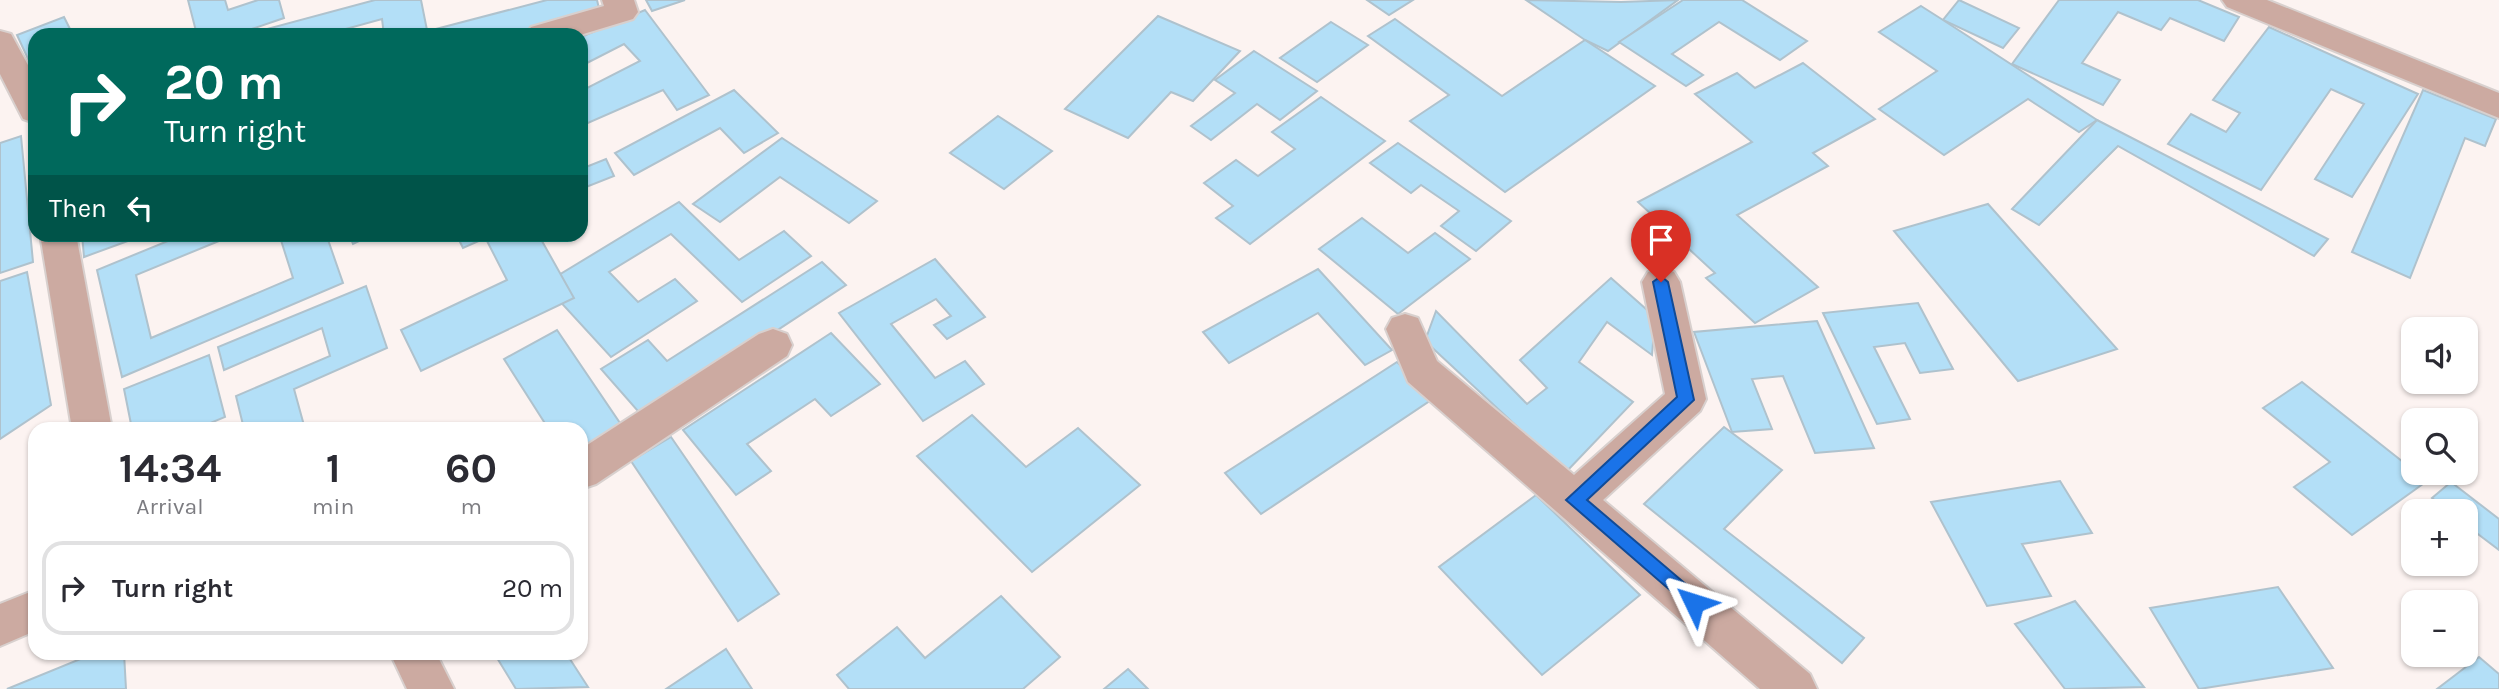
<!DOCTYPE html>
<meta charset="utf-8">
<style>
body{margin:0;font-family:Karla,sans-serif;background:#f2f2f3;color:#2b2b33;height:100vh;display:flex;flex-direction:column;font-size:26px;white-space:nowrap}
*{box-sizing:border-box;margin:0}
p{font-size:23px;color:#7c7c81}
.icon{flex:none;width:38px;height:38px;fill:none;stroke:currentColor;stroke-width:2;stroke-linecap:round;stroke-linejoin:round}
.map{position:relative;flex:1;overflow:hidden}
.sheet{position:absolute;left:28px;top:422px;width:560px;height:238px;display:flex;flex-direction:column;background:#fff;border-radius:21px;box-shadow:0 2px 5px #0004}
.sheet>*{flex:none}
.guide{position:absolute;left:28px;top:28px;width:560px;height:214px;border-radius:21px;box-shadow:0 2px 5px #0004;background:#00695c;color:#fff;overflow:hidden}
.buttons{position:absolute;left:2401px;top:317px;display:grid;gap:14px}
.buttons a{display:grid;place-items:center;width:77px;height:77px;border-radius:14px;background:#fff;box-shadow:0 2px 5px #0004;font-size:35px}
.pin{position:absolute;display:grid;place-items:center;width:60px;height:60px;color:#fff;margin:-72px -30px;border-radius:50% 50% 50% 0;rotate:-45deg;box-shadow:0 0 7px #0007}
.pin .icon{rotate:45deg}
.me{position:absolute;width:77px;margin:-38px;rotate:311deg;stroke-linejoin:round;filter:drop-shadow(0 0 5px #0008)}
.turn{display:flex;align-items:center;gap:24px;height:147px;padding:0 21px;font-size:32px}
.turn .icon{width:91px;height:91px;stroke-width:2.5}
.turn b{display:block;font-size:49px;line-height:60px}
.then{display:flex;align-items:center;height:66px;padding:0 21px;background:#0003;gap:14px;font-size:26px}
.eta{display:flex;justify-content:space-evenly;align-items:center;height:119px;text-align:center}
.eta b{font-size:42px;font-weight:700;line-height:49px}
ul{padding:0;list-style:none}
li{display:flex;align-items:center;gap:21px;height:94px;margin:0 14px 10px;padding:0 7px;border:4px solid #e1e1e2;border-radius:21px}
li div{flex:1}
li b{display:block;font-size:26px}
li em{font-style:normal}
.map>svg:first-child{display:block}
</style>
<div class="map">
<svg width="2499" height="689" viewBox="0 0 2499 689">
<rect width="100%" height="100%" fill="#fcf3f1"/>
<g fill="#b3dff7" stroke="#afc2cd" stroke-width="2">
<polygon points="188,0 225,0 228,10 258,0 279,0 284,18 234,35 197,35"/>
<polygon points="375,0 421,0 428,35 384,35 382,19 324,35 245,35"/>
<polygon points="547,0 597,0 600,13 507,35 428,35 428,31"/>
<polygon points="646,0 685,0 652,11"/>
<polygon points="1367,0 1413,0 1389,15"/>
<polygon points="1526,0 1621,2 1678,0 1608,51 1585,40"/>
<polygon points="1683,0 1742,0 1807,41 1780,60 1719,22 1672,54 1703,75 1686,86 1619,42"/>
<polygon points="1959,0 2019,28 2003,48 1943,20"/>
<polygon points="2059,0 2198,0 2239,17 2224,41 2170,18 2161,30 2118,12 2082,63 2120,80 2103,105 2012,64"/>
<polygon points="1921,6 1943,20 2097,120 2079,132 2028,99 1944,155 1879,109 1937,71 1879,32"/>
<polygon points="645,10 709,95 677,110 663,90 581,126 581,91 640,61 624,44 581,66 581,37"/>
<polygon points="1158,16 1240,51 1193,101 1171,92 1128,138 1065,109"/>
<polygon points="64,17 73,35 35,35 35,74 17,35"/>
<polygon points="1395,19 1502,96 1585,40 1655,86 1505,192 1410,121 1449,95 1368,36"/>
<polygon points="1331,22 1368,45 1317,82 1280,58"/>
<polygon points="2269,27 2418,94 2352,197 2315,179 2364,104 2331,89 2261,190 2168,144 2191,114 2226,132 2240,113 2213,100"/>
<polygon points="1254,51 1317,91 1280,120 1257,104 1211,140 1191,126 1235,93 1215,80"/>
<polygon points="1803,63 1875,119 1813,153 1828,166 1737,215 1818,287 1755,323 1706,278 1715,273 1638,202 1752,142 1695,94 1737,73 1755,88"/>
<polygon points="734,90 778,133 744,153 720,128 634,175 615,153"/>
<polygon points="2423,90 2496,119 2485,146 2465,138 2410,278 2352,252"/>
<polygon points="1321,97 1385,141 1250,244 1216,218 1233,206 1204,183 1236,160 1258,176 1295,149 1272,132"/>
<polygon points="998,116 1052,151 1004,189 950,153"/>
<polygon points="2097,120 2328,239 2314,256 2118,146 2039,225 2012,209"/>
<polygon points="21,136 33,262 0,273 0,143"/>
<polygon points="782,138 877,201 849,223 780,177 720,222 693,204"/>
<polygon points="1398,143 1511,221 1476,251 1441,226 1459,211 1421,185 1411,193 1370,163"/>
<polygon points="606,159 614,176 581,189 581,169"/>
<polygon points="679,202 739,260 784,231 811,256 742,302 671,234 609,272 638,302 675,279 697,301 611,357 544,284"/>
<polygon points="1988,204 2117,349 2018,381 1894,231"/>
<polygon points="1362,218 1408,253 1435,233 1470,259 1398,314 1319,249"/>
<polygon points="82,234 147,234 84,257"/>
<polygon points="185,234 236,234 136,275 151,338 293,278 279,234 326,234 343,283 122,377 97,270"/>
<polygon points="349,234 374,234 353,244"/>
<polygon points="456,234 489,234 490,236 463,248"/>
<polygon points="502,234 538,234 574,298 421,371 401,330 507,280 487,241"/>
<polygon points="935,259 985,317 947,339 934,325 951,316 936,299 891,324 935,378 965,361 984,384 923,421 839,313"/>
<polygon points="822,262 846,285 644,418 601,369 648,340 667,361"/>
<polygon points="1318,269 1392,350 1365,365 1318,313 1229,363 1203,332"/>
<polygon points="27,272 51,405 0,439 0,281"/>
<polygon points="1611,278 1655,317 1652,355 1607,322 1579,362 1633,402 1566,472 1425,341 1436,311 1527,404 1547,388 1520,360"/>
<polygon points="366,286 387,348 294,389 305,429 244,429 236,396 330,356 322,328 224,370 218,347"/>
<polygon points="1918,303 1953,369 1920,373 1905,343 1874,347 1910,419 1877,424 1823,313"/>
<polygon points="1817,321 1874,448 1815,453 1783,376 1752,379 1772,429 1732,432 1694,332"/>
<polygon points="557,330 624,429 581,454 581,429 540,429 546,425 504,359"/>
<polygon points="831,333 880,384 831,416 815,399 747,444 771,471 736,495 683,430"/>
<polygon points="209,355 225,417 196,429 132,429 124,389"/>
<polygon points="1397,362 1434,398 1261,514 1225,473"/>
<polygon points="2302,382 2427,481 2352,535 2294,487 2330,462 2263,408"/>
<polygon points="972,415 1026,467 1078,428 1140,485 1032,572 917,456"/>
<polygon points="1724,427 1782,470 1724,529 1864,638 1842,663 1644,504"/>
<polygon points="671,437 779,594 738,621 631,461"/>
<polygon points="2060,481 2092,533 2022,544 2051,596 1987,606 1931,502"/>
<polygon points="2451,482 2499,519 2499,550 2466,525 2466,511 2448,511 2432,498"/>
<polygon points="1536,495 1640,595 1542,675 1439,567"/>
<polygon points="2278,587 2333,668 2199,689 2150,608"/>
<polygon points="1001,596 1060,657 1023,689 849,689 837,675 897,627 925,658"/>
<polygon points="2075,601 2144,687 2065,689 2015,624"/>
<polygon points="726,649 752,689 666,689"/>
<polygon points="95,653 124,653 126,689 7,689"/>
<polygon points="494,653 566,653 588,687 516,689"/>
<polygon points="2479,657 2499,674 2499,689 2437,689"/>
<polygon points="1128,669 1148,689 1104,689"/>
</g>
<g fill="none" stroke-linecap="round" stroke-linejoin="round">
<g stroke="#d8d0ce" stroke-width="4">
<g id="minor">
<polygon points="602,0 634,0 638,12 633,19 580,35 526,35 531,27 604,6"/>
<polygon points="2222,0 2267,0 2499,93 2499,118 2227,7"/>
<polygon points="0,31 11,34 35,78 35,123 23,119 0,74"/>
<polygon points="40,234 76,234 112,429 72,429"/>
<polygon points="1661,267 1674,272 1680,282 1706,399 1700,411 1603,500 1810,674 1817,689 1760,689 1408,382 1386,329 1392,318 1405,314 1418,318 1437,361 1574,475 1665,394 1642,282 1648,272"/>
<polygon points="773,329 787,334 792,345 787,356 596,484 581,489 581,449 759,334"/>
<polygon points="35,590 35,631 0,646 0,604"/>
<polygon points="390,653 436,653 454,689 407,689"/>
</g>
</g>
<use href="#minor" fill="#ccaaa1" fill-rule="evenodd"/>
</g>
<polygon fill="#1a73e8" stroke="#114b97" stroke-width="2" points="1661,276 1668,282 1694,400 1587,500 1701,597 1703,603 1701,609 1694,611 1566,500 1677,397 1653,282"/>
</svg>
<div class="buttons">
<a><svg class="icon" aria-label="sound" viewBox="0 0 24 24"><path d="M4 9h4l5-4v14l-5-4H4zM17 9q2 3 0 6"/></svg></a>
<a><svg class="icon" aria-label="search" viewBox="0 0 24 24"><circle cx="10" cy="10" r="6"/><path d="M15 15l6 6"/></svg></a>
<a>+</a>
<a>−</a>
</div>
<div class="pin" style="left:1661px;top:282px;background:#d93025"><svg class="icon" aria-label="arrive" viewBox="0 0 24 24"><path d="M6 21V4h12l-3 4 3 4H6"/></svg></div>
<svg class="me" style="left:1694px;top:603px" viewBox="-20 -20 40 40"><path d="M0-17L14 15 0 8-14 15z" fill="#1a73e8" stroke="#fff" stroke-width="4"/></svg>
<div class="guide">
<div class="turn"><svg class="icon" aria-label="right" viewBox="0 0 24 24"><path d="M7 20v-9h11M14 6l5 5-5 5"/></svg><div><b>20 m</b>Turn right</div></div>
<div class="then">Then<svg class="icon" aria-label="left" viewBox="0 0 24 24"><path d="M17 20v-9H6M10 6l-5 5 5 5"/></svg></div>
</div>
<section class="sheet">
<div class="eta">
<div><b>14:34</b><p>Arrival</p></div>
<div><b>1</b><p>min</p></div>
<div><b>60</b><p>m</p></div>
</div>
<ul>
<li><svg class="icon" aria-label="right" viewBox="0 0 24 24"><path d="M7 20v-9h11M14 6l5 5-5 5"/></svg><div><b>Turn right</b></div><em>20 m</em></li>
</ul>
</section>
</div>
